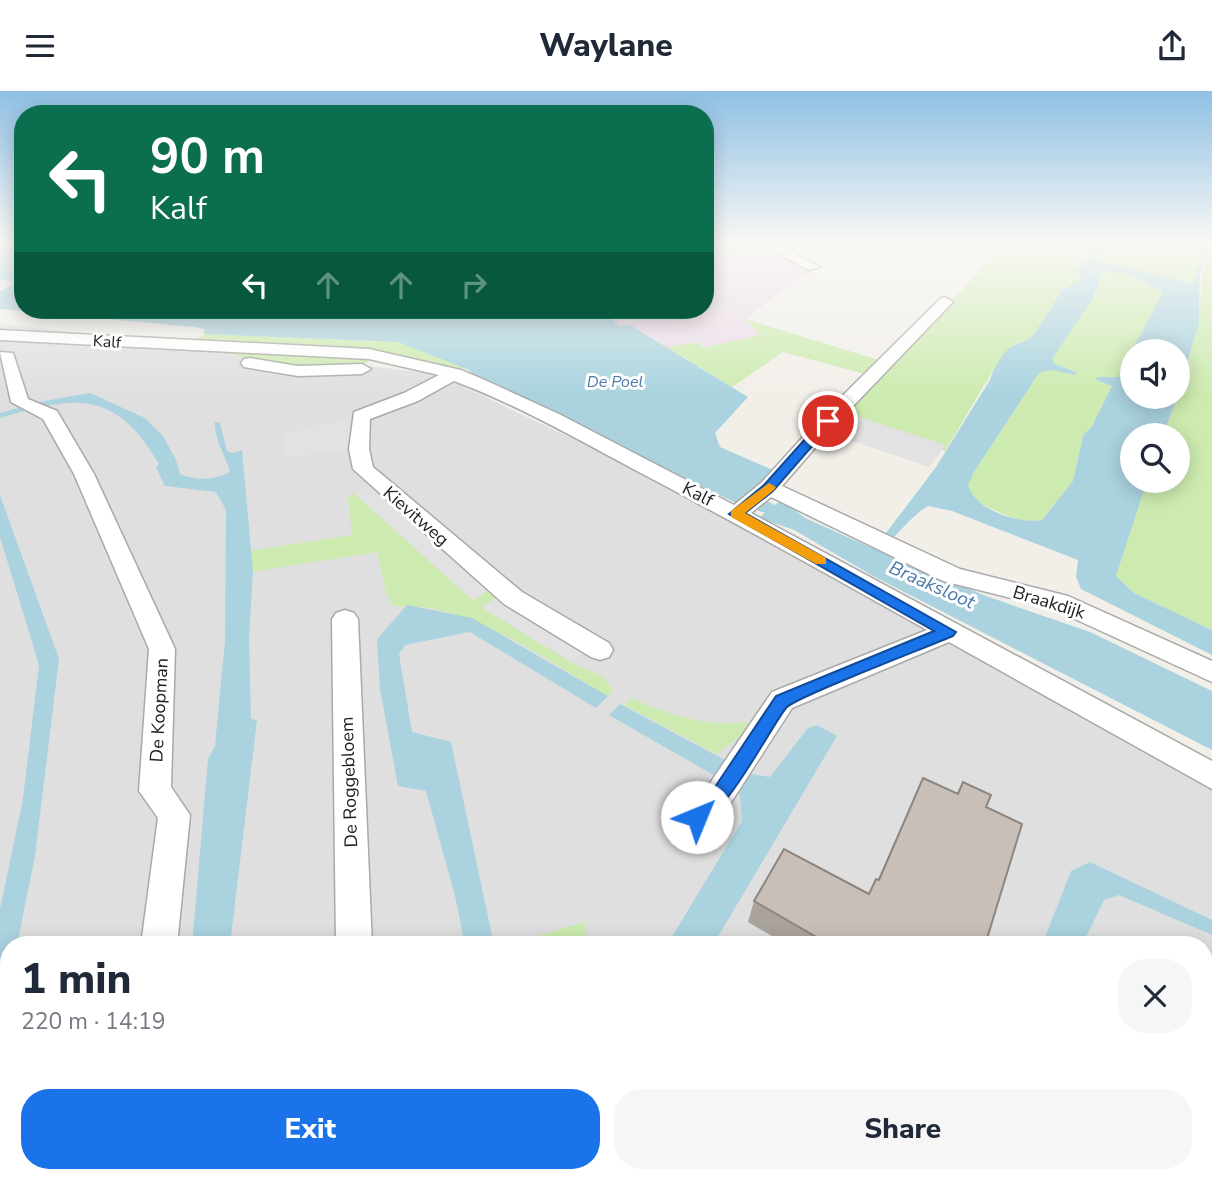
<!DOCTYPE html>
<meta charset="utf-8">
<style>
body{margin:0;font-family:"Nunito Sans",sans-serif;background:#f6f6f7;color:#1f2937;height:100vh;display:flex;flex-direction:column;font-size:26px;white-space:nowrap}
*{box-sizing:border-box;margin:0}
p{font-size:23px;color:#747a83}
.icon{flex:none;width:38px;height:38px;fill:none;stroke:currentColor;stroke-width:2;stroke-linecap:round;stroke-linejoin:round}
.map{position:relative;flex:1;overflow:hidden}
.sheet{position:absolute;left:0px;top:845px;width:1213px;height:247px;display:flex;flex-direction:column;background:#fff;border-radius:28px 28px 0 0;box-shadow:0 4px 18px #0003}
.sheet>*{flex:none}
.guide{position:absolute;left:14px;top:14px;width:700px;height:214px;border-radius:28px;box-shadow:0 4px 18px #0003;background:#0b6e4f;color:#fff;overflow:hidden}
.controls{position:absolute;left:1120px;top:248px;display:grid;gap:14px}
.controls a{display:grid;place-items:center;width:70px;height:70px;border-radius:50%;background:#fff;box-shadow:0 4px 18px #0003;font-size:35px}
.pin{position:absolute;display:grid;place-items:center;width:60px;height:60px;color:#fff;margin:-30px;border:4px solid #fff;border-radius:50%;box-shadow:0 2px 7px #0007}
.me{position:absolute;width:77px;margin:-38px;rotate:45deg;stroke-linejoin:round;filter:drop-shadow(0 0 5px #0008)}
.turn{display:flex;align-items:center;gap:24px;height:147px;padding:0 21px;font-size:32px}
.turn .icon{width:91px;height:91px;stroke-width:2.5}
.turn b{display:block;font-size:49px;line-height:60px}
.lanes{display:flex;align-items:center;height:66px;padding:0 21px;background:#0003;justify-content:center;gap:35px;direction:ltr}
.lanes .off{opacity:.35}
.round{display:grid;place-items:center;flex:none;width:74px;height:74px;border-radius:28px;background:#f6f6f7}
.head{display:flex;align-items:center;justify-content:space-between;height:119px;padding:0 21px}
h1{font-size:42px;font-weight:800;line-height:52px}
.primary-button{display:flex;gap:14px;margin-top:auto;padding:14px 21px}
.primary-button a{flex:1;height:80px;border-radius:28px;background:#1a73e8;color:#fff;font-size:28px;font-weight:800;line-height:80px;text-align:center}
.primary-button a+a{background:#f6f6f7;color:#1f2937}
header{display:flex;justify-content:space-between;align-items:center;height:91px;padding:0 21px;background:#fff;font-size:32px;font-weight:800}
.map>svg:first-child{display:block}
</style>
<header><svg class="icon" aria-label="menu" viewBox="0 0 24 24"><path d="M4 6h16M4 12h16M4 18h16"/></svg>Waylane<svg class="icon" aria-label="share" viewBox="0 0 24 24"><path d="M12 15V3M7 8l5-5 5 5M5 13v7h14v-7"/></svg></header>
<div class="map">
<svg width="1212" height="1091" viewBox="0 0 1212 1091">
<rect width="100%" height="100%" fill="#f2efe9"/>
<path fill="#e0dfdf" fill-rule="evenodd" d="M0,233L437,283L921,514L1212,681V1091H0ZM9,854H1204V1083H9Z"/>
<polygon fill="#ebdbe8" points="705,152 789,152 777,160 815,179 784,197 747,227 764,245 634,269 584,219 705,219 708,163"/>
<g fill="#cdebb0">
<path d="M1006,152H1099L1078,179L1082,188L1063,198L1034,243C1027,252 1014,251 1007,260C984,290 966,327 945,360L844,326Z"/>
<polygon points="1106,152 1172,152 1204,157 1194,193 1094,169"/>
<path d="M1208,158L1212,159V539L1134,502L1116,485L1147,390H1178V345H1163C1178,304 1194,264 1199,220C1202,199 1201,180 1208,158Z"/>
<path d="M1110,181L1127,183L1164,201L1118,286L1096,289L1112,295L1092,335L1083,345L1073,390L1042,429C1017,433 992,419 971,406L967,394L974,381L1039,282L1050,279L1076,284V281L1055,273L1051,268L1093,207L1102,182Z"/>
<polygon points="745,228 879,269 865,283 783,261 732,296 667,256 697,251 703,257 760,244"/>
<polygon points="205,243 398,251 470,279 379,262 187,253"/>
<path d="M227,260L366,268L368,270L361,276C314,275 271,273 226,262Z"/>
<path d="M355,403L472,509L487,500L497,506L482,516L485,519L571,571L604,586L613,599L608,605C551,572 460,506 393,516L386,501L377,461L253,481L249,460L352,444L348,406Z"/>
<path d="M632,607C674,627 714,638 761,629L717,663L624,614Z"/>
<polygon points="585,831 586,854 506,854"/>
<polygon points="334,1083 347,1083 354,1091 360,1083 421,1083 416,1091 311,1091"/>
<polygon points="1054,1083 1133,1083 1132,1091 1052,1091"/>
</g>
<g fill="#add19e">
<polygon points="585,1083 759,1083 755,1091 581,1091"/>
<polygon points="792,1083 958,1083 955,1091 788,1091"/>
</g>
<g fill="#e2e2e2">
<polygon points="850,323 946,354 929,376 829,342"/>
<polygon points="349,330 351,358 284,367 285,342 301,340 301,336"/>
<polygon points="369,396 487,500 473,509 355,403"/>
<polygon points="497,506 583,559 571,571 482,516"/>
</g>
<g fill="#aad3df" fill-rule="evenodd">
<path d="M0,152H23V219H603L619,235L630,234L748,306L715,342L720,356L775,380L755,400L770,407L767,410L775,414L781,409L805,427L872,457L877,454L936,376L990,289C994,277 1003,259 1015,254C1023,250 1028,250 1034,243L1063,198L1082,188L1078,179L1099,152H1106L1095,169L1193,193L1204,158L1172,152L1212,156L1208,159L1200,182L1199,232L1178,305V261H1132V306H1177L1163,345H1132V390H1147L1116,485L1134,502L1212,539V564L1081,498L1076,486L1078,469L952,420L928,415C915,422 892,448 881,461L986,505L1090,541L1212,600V659L873,485L794,439L759,427L765,422L736,412L474,285L469,279L398,251L204,243L205,238L194,236L0,218V200L16,191L0,188ZM1110,181L1127,183L1163,201L1118,286H1097L1096,289L1112,295L1092,335L1083,345L1073,390L1042,429C1018,433 975,419 968,394L974,381L1039,282L1050,279L1076,284V281L1055,273L1052,268L1093,207L1102,182Z"/>
<path d="M90,302L145,327L163,345L176,369L180,383C195,390 215,389 230,381C225,362 215,352 215,331L220,332L227,360L232,362L242,359L253,481L249,545L251,628L257,629L230,854H192L208,668L215,655L225,549L226,419L216,401L165,395L156,377L159,373C115,298 76,304 0,327V322L39,311Z"/>
<polygon points="0,404 59,568 35,765 17,854 9,854 9,891 0,933 0,818 23,708 39,574 0,446"/>
<polygon points="407,514 472,527 608,605 596,617 470,541 405,554 399,563 412,641 451,651 494,854 465,854 455,805 426,700 398,695 380,598 377,548"/>
<polygon points="620,613 751,683 770,686 808,637 817,634 837,645 713,854 667,854 742,730 740,704 717,686 609,624"/>
<polygon points="1090,771 1212,829 1212,844 1119,804 1104,809 1082,854 1042,854 1071,780"/>
<polygon points="958,1083 1054,1083 1052,1091 955,1091"/>
</g>
<g fill="none" stroke-linecap="round" stroke-linejoin="round">
<g stroke="#a9a9a9" stroke-width="3">
<g id="minor">
<polygon points="759,152 776,152 820,176 808,179"/>
<path d="M945,206L953,211L950,214L835,334L782,395L960,478L1068,505L1212,570V591L1051,517L943,490L771,406L751,422L1212,670V698L949,551L792,617L732,710L708,736L697,740L686,736L681,726L686,716L710,692L772,601L927,539C831,485 734,431 637,380C577,348 518,314 454,290L418,310L370,328L369,358L373,376L522,501L609,552L613,559L609,566L600,569L591,566L504,513L353,378L349,358L354,321L404,302L439,284L369,268L0,249V239L369,258L461,279L487,290L559,323L734,414L761,392L821,326L940,208Z"/>
<polygon points="0,261 13,262 28,308 57,320 94,383 175,558 171,696 190,724 177,854 141,854 158,727 139,700 149,558 74,383 43,328 11,311"/>
<polygon points="250,267 298,275 362,273 371,278 362,283 298,285 244,276 241,272 244,268"/>
<polygon points="345,519 354,522 358,528 372,854 336,854 332,528 336,522"/>
<polygon points="1204,954 1212,957 1212,1002 1204,999"/>
<polygon points="97,1083 141,1083 139,1091 95,1091"/>
</g>
</g>
<use href="#minor" fill="#fff" fill-rule="evenodd"/>
</g>
<polygon fill="#aba49e" points="923,687 957,702 963,691 986,716 985,854 787,854 748,831 754,810 869,803 878,788"/>
<polygon fill="#c7bfb8" stroke="#8b8681" stroke-width="2" points="923,687 958,703 963,691 991,704 986,716 1022,733 985,854 812,854 816,846 754,810 784,758 869,803 876,788 879,789"/>
<linearGradient id="sky" x2="0" y2="1"><stop stop-color="#8fc0e4"/><stop offset="0.5" stop-color="#f9f8f5"/><stop offset="1" stop-color="#f9f8f5" stop-opacity="0"/></linearGradient>
<rect width="1212" height="304" fill="url(#sky)"/>
<path fill="#1a73e8" stroke="#114b97" stroke-width="2" d="M824,327L834,330L773,400L745,422L956,541L953,545C930,555 795,606 786,617C769,638 718,742 690,732L687,726L715,696L776,605L934,540L729,423L764,394Z"/>
<polygon fill="#f59e0b" points="769,392 776,396 774,399 745,422 826,467 826,473 816,473 731,426 731,420"/>
<g text-anchor="middle" dominant-baseline="central" stroke-width="6" stroke-linejoin="round" paint-order="stroke">
<g font-size="16" fill="#222" stroke="#fff">
<text transform="translate(107 251) rotate(4)">Kalf</text>
</g>
<g font-size="16" font-style="italic" fill="#4a7aab" stroke="#fff">
<text x="615" y="291">De Poel</text>
</g>
<g font-size="18" fill="#222" stroke="#fff">
<text transform="translate(698 403) rotate(27)">Kalf</text>
<text transform="translate(416 425) rotate(41)">Kievitweg</text>
<text transform="translate(1049 511) rotate(17)">Braakdijk</text>
<text transform="translate(159 619) rotate(-87)">De Koopman</text>
<text transform="translate(349 691) rotate(-92)">De Roggebloem</text>
</g>
<g font-size="19" font-style="italic" fill="#4a7aab" stroke="#fff">
<text transform="translate(932 494) rotate(24)">Braaksloot</text>
</g>
</g>
</svg>
<div class="controls">
<a><svg class="icon" aria-label="sound" viewBox="0 0 24 24"><path d="M4 9h4l5-4v14l-5-4H4zM17 9q2 3 0 6"/></svg></a>
<a><svg class="icon" aria-label="search" viewBox="0 0 24 24"><circle cx="10" cy="10" r="6"/><path d="M15 15l6 6"/></svg></a>
</div>
<div class="pin" style="left:828px;top:330px;background:#d93025"><svg class="icon" aria-label="arrive" viewBox="0 0 24 24"><path d="M6 21V4h12l-3 4 3 4H6"/></svg></div>
<svg class="me" style="left:697px;top:726px" viewBox="-20 -20 40 40"><circle r="19" fill="#fff"/><path d="M0-13L10 11 0 6-10 11z" fill="#1a73e8"/></svg>
<div class="guide">
<div class="turn"><svg class="icon" aria-label="left" viewBox="0 0 24 24"><path d="M17 20v-9H6M10 6l-5 5 5 5"/></svg><div><b>90 m</b>Kalf</div></div>
<div class="lanes"><svg class="icon" aria-label="left" viewBox="0 0 24 24"><path d="M17 20v-9H6M10 6l-5 5 5 5"/></svg><svg class="icon off" aria-label="ahead" viewBox="0 0 24 24"><path d="M12 20V5M6 11l6-6 6 6"/></svg><svg class="icon off" aria-label="ahead" viewBox="0 0 24 24"><path d="M12 20V5M6 11l6-6 6 6"/></svg><svg class="icon off" aria-label="right" viewBox="0 0 24 24"><path d="M7 20v-9h11M14 6l5 5-5 5"/></svg></div>
</div>
<section class="sheet">
<div class="head"><div><h1>1 min</h1><p>220 m · 14:19</p></div><a class="round"><svg class="icon" aria-label="close" viewBox="0 0 24 24"><path d="M6 6l12 12M18 6L6 18"/></svg></a></div>
<div class="primary-button"><a>Exit</a><a>Share</a></div>
</section>
</div>
